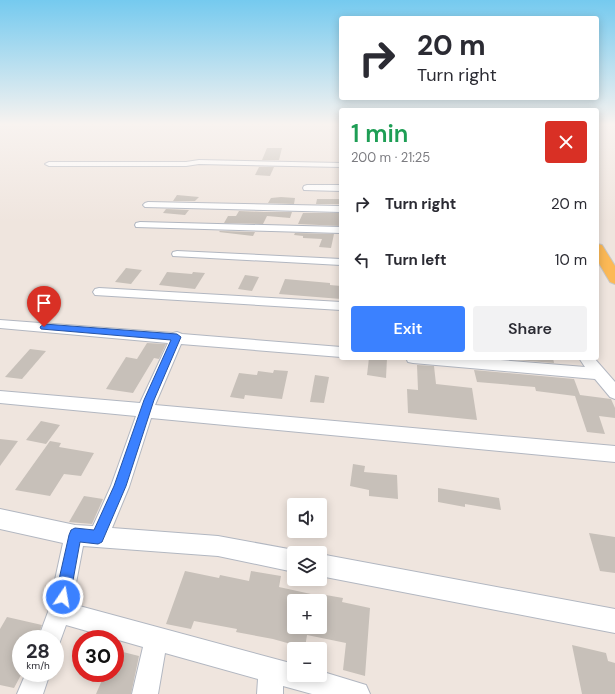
<!DOCTYPE html>
<meta charset="utf-8">
<style>
body{margin:0;font-family:"DM Sans",sans-serif;background:#f2f2f3;color:#2b2b33;height:100vh;display:flex;flex-direction:column;font-size:15px;white-space:nowrap}
*{box-sizing:border-box;margin:0}
p{font-size:13px;color:#7c7c81}
.icon{flex:none;width:22px;height:22px;fill:none;stroke:currentColor;stroke-width:2;stroke-linecap:round;stroke-linejoin:round}
.map{position:relative;flex:1;overflow:hidden}
.side{position:absolute;left:339px;top:108px;width:260px;height:252px;display:flex;flex-direction:column;background:#fff;border-radius:4px;box-shadow:0 2px 10px #0003}
.side>*{flex:none}
.hud{position:absolute;left:339px;top:16px;width:260px;height:84px;border-radius:4px;box-shadow:0 2px 10px #0003;background:#fff;color:#2b2b33;overflow:hidden}
.fabs{position:absolute;left:287px;top:498px;display:grid;gap:8px}
.fabs a{display:grid;place-items:center;width:40px;height:40px;border-radius:4px;background:#fff;box-shadow:0 2px 10px #0003;font-size:20px}
.speed{position:absolute;left:12px;top:630px;display:flex;gap:8px;font-size:20px;font-weight:700;text-align:center}
.speed>*{display:grid;place-content:center;width:52px;height:52px;border-radius:50%;background:#fff;box-shadow:0 2px 10px #0003;line-height:1}
.speed small{font-size:10px;font-weight:400}
.speed .limit{border:6px solid #d22;background:#fff;color:#111}
.pin{position:absolute;display:grid;place-items:center;width:34px;height:34px;color:#fff;margin:-41px -17px;border-radius:50% 50% 50% 0;rotate:-45deg;box-shadow:0 0 4px #0007}
.pin .icon{rotate:45deg}
.me{position:absolute;width:44px;margin:-22px;rotate:12deg;stroke-linejoin:round;filter:drop-shadow(0 0 3px #0008)}
.turn{display:flex;align-items:center;gap:14px;height:84px;padding:0 12px;font-size:18px}
.turn .icon{width:52px;height:52px;stroke-width:2.5}
.turn b{display:block;font-size:28px;line-height:34px}
.round{display:grid;place-items:center;flex:none;width:42px;height:42px;border-radius:4px;background:#f2f2f3}
.headline{display:flex;align-items:center;justify-content:space-between;height:68px;padding:0 12px}
h1{font-size:24px;font-weight:600;line-height:30px;color:#1e9e55}
.primary-button{display:flex;gap:8px;margin-top:auto;padding:8px 12px}
.primary-button a{flex:1;height:46px;border-radius:4px;background:#3b81ff;color:#fff;font-size:16px;font-weight:600;line-height:46px;text-align:center}
.primary-button a+a{background:#f2f2f3;color:#2b2b33}
ul{padding:0;list-style:none}
li{display:flex;align-items:center;gap:12px;height:56px;padding:0 12px}
li div{flex:1}
li b{display:block;font-size:15px}
li em{font-style:normal}
.map>svg:first-child{display:block}
</style>
<div class="map">
<svg width="615" height="694" viewBox="0 0 615 694">
<rect width="100%" height="100%" fill="#efe5de"/>
<g fill="#c7c0b9" fill-rule="evenodd">
<polygon points="267,148 282,148 279,160 262,160"/>
<polygon points="259,167 274,167 270,176 255,175"/>
<polygon points="177,195 199,197 195,201 173,201"/>
<polygon points="281,197 295,198 294,204 268,203 271,198"/>
<polygon points="317,199 341,199 341,204 316,204"/>
<polygon points="166,209 189,210 185,215 163,213"/>
<polygon points="239,211 264,212 292,212 290,218 267,216 263,224 224,223 228,216 236,216"/>
<polygon points="303,213 341,213 341,226 298,224"/>
<polygon points="220,231 255,232 253,236 219,232"/>
<polygon points="295,233 334,234 331,248 319,247 322,239 303,238 303,236 294,235"/>
<polygon points="126,268 142,270 131,284 115,282"/>
<polygon points="167,272 192,274 193,272 205,273 195,289 159,285"/>
<polygon points="245,275 259,277 252,291 238,289"/>
<polygon points="285,279 330,283 330,285 341,286 341,299 279,294"/>
<polygon points="147,343 166,344 159,359 154,358 133,393 106,389 126,357 137,359"/>
<polygon points="30,349 46,351 22,379 5,377"/>
<polygon points="369,358 387,358 386,378 367,375"/>
<polygon points="493,358 553,358 554,363"/>
<polygon points="417,365 434,366 436,384 472,388 477,420 408,413 407,389 418,390"/>
<polygon points="274,370 288,371 282,399 245,395 244,399 230,397 239,373 257,375 258,371 273,373"/>
<polygon points="474,370 574,379 580,395 611,399 615,408 615,418 599,416 605,434 587,432 575,396 536,391 535,387 477,382"/>
<polygon points="315,375 329,377 324,403 310,402"/>
<polygon points="41,421 60,425 46,444 26,440"/>
<polygon points="0,439 18,441 0,466"/>
<polygon points="50,441 61,443 59,447 94,453 81,476 64,474 50,496 15,490"/>
<polygon points="353,464 365,466 364,472 397,475 398,499 369,496 369,490 350,486"/>
<polygon points="438,488 499,498 501,510 465,504 465,507 438,502"/>
<polygon points="84,496 103,499 92,524 69,522"/>
<polygon points="589,533 615,537 615,573 600,571"/>
<path d="M185,571L219,578L220,575L249,581L251,571L281,576L279,587L320,596V594L343,598L342,602L370,608L365,676L343,670L346,643L307,635L305,648L273,639L236,632L237,629L194,621L191,629L166,624ZM294,601H320V627H294Z"/>
<polygon points="7,617 42,625 37,639 21,639 21,675 14,688 0,685 0,629"/>
<polygon points="572,645 606,653 608,661 615,663 615,694 582,694"/>
<polygon points="115,650 139,656 131,694 96,694 105,673 115,673"/>
</g>
<g fill="none" stroke-linecap="round" stroke-linejoin="round">
<g stroke="#b2b7c1" stroke-width="2">
<g id="minor">
<polygon points="199,160 341,163 341,167 199,164 186,166 49,166 45,164 49,162 186,162"/>
<polygon points="307,185 341,185 341,191 304,190 303,188 304,186"/>
<polygon points="148,202 341,206 341,212 145,207 143,205 145,203"/>
<polygon points="140,222 341,227 341,233 136,227 135,225 136,223"/>
<polygon points="177,251 341,259 341,265 173,256 172,254 173,252"/>
<polygon points="99,288 341,302 341,310 95,295 93,292 95,289"/>
<polygon points="0,320 173,333 177,332 182,334 341,347 341,357 181,344 155,405 615,446 615,462 151,418 129,487 112,528 218,536 294,550 300,553 294,553 294,572 218,556 83,546 72,604 294,664 294,675 320,675 320,671 366,685 370,694 312,694 283,686 283,694 257,694 258,679 165,653 158,694 132,694 143,647 66,625 58,647 55,649 55,639 38,639 48,612 63,543 0,529 0,509 75,525 93,526 111,486 136,416 0,403 0,391 140,403 168,343 0,328"/>
<polygon points="406,358 475,358 585,367 579,358 594,358 615,382 615,399 610,397 595,379 413,363 408,362"/>
<polygon points="320,554 615,609 615,633 320,576"/>
<polygon points="26,673 50,673 43,694 17,694"/>
</g>
</g>
<g stroke="#c8c8c8" stroke-width="2">
<polygon id="major" points="597,244 602,245 615,266 615,284 610,282 597,260"/>
</g>
<use href="#minor" fill="#fff" fill-rule="evenodd"/>
<use href="#major" fill="#fcb956" fill-rule="evenodd"/>
</g>
<linearGradient id="sky" x2="0" y2="1"><stop stop-color="#75caef"/><stop offset="0.56" stop-color="#f8f3f0"/><stop offset="1" stop-color="#f8f3f0" stop-opacity="0"/></linearGradient>
<rect width="615" height="222" fill="url(#sky)"/>
<polygon fill="#3b81ff" stroke="#2654a6" points="44,324 177,334 181,337 154,400 126,486 102,542 98,544 80,542 70,597 68,602 63,604 57,602 55,597 69,535 71,530 75,528 94,530 114,486 144,400 171,340 41,329 40,327"/>
</svg>
<div class="fabs">
<a><svg class="icon" aria-label="sound" viewBox="0 0 24 24"><path d="M4 9h4l5-4v14l-5-4H4zM17 9q2 3 0 6"/></svg></a>
<a><svg class="icon" aria-label="layers" viewBox="0 0 24 24"><path d="M12 4l9 5-9 5-9-5zM3 14l9 5 9-5"/></svg></a>
<a>+</a>
<a>−</a>
</div>
<div class="speed"><div>28<small>km/h</small></div><div class="limit">30</div></div>
<div class="pin" style="left:44px;top:327px;background:#d93025"><svg class="icon" aria-label="arrive" viewBox="0 0 24 24"><path d="M6 21V4h12l-3 4 3 4H6"/></svg></div>
<svg class="me" style="left:63px;top:597px" viewBox="-20 -20 40 40"><circle r="17" fill="#3b81ff" stroke="#fff" stroke-width="3"/><path d="M0-11L8 9 0 5-8 9z" fill="#fff"/></svg>
<div class="hud">
<div class="turn"><svg class="icon" aria-label="right" viewBox="0 0 24 24"><path d="M7 20v-9h11M14 6l5 5-5 5"/></svg><div><b>20 m</b>Turn right</div></div>
</div>
<section class="side">
<div class="headline"><div><h1>1 min</h1><p>200 m · 21:25</p></div><a class="round" style="background:#d93025;color:#fff"><svg class="icon" aria-label="close" viewBox="0 0 24 24"><path d="M6 6l12 12M18 6L6 18"/></svg></a></div>
<ul>
<li><svg class="icon" aria-label="right" viewBox="0 0 24 24"><path d="M7 20v-9h11M14 6l5 5-5 5"/></svg><div><b>Turn right</b></div><em>20 m</em></li>
<li><svg class="icon" aria-label="left" viewBox="0 0 24 24"><path d="M17 20v-9H6M10 6l-5 5 5 5"/></svg><div><b>Turn left</b></div><em>10 m</em></li>
</ul>
<div class="primary-button"><a>Exit</a><a>Share</a></div>
</section>
</div>
